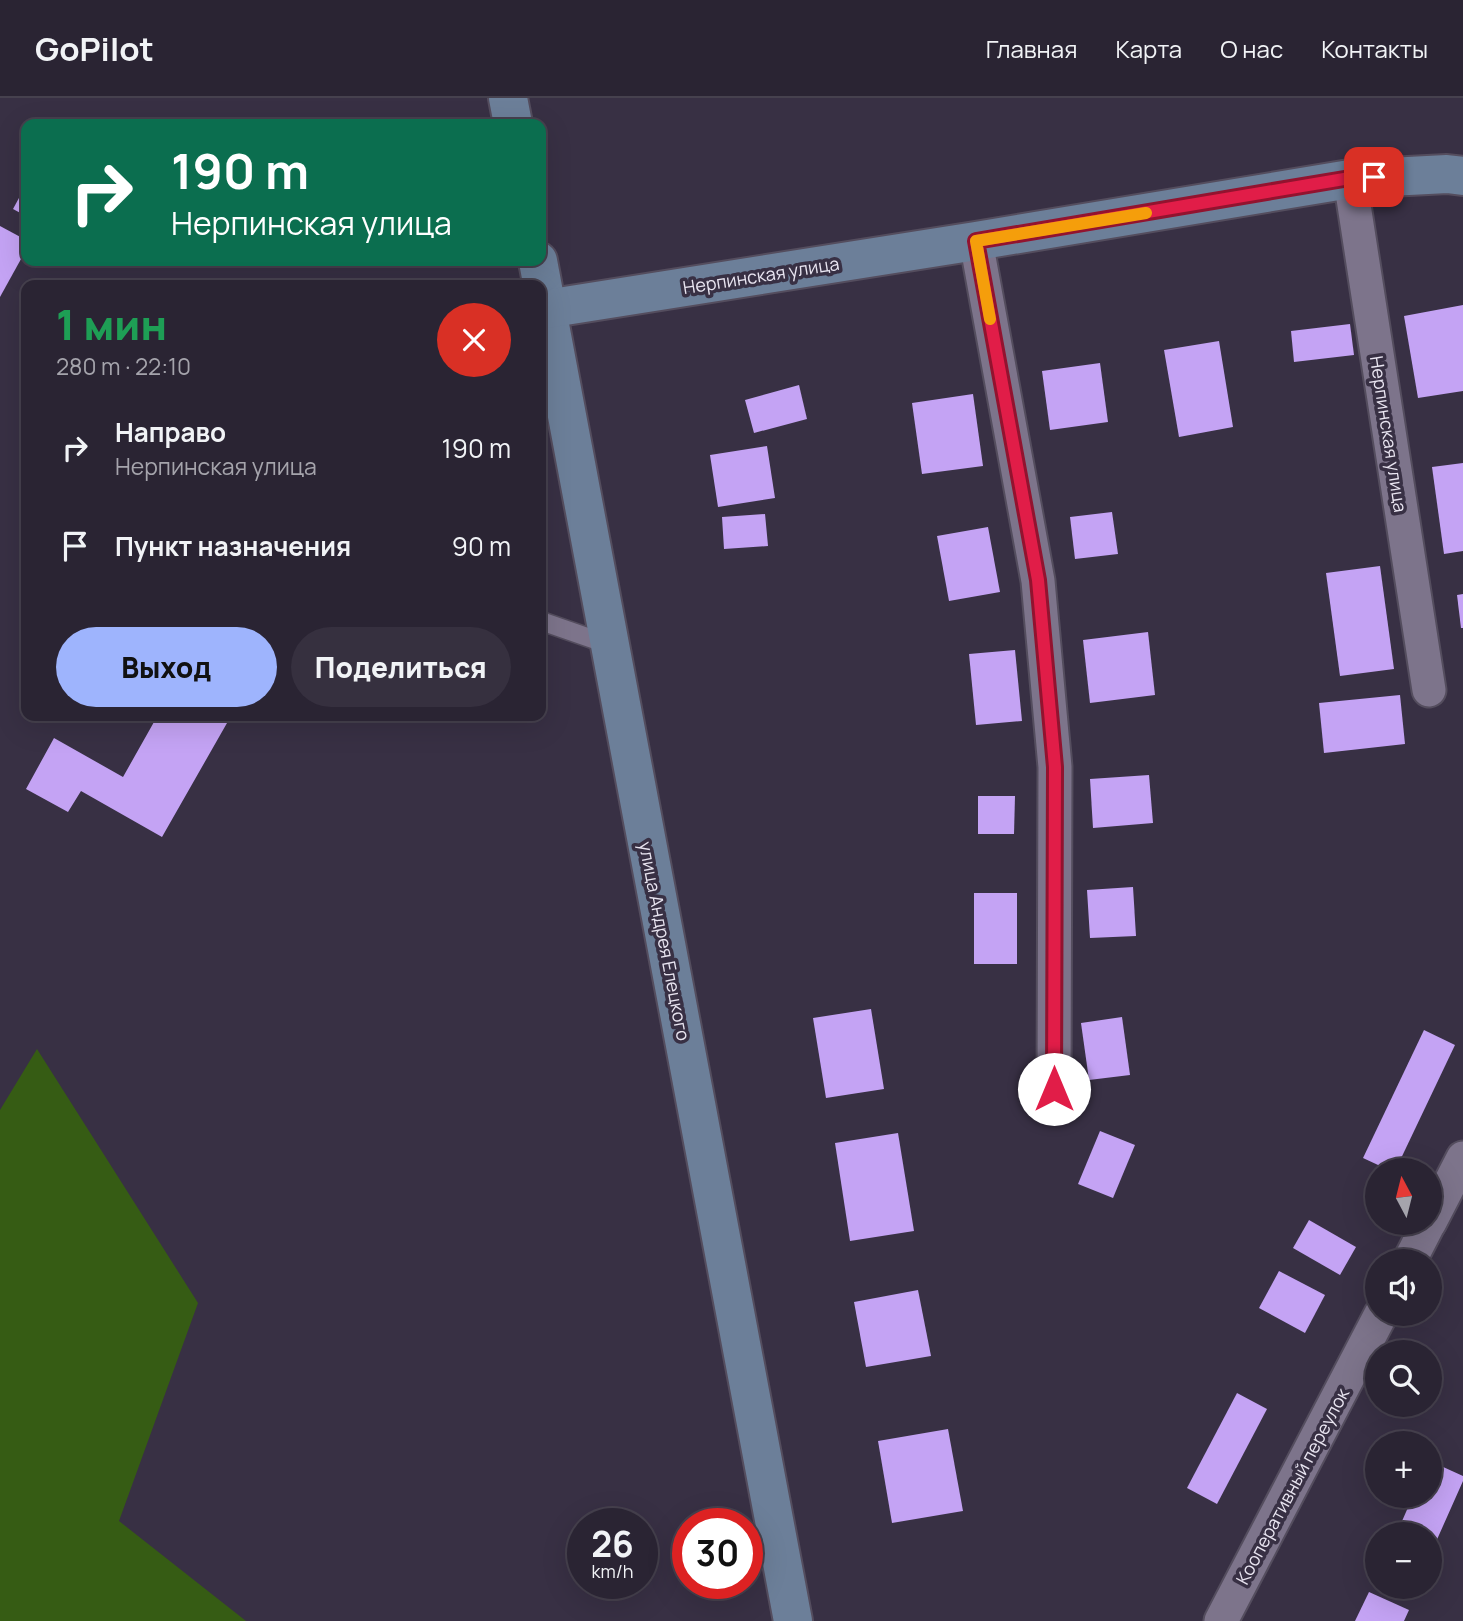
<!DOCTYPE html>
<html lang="ru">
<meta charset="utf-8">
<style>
body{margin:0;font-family:Manrope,sans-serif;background:#36303f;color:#f1f3f6;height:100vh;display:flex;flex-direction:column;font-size:26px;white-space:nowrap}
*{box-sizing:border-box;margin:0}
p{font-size:23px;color:#a5a4ac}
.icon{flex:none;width:38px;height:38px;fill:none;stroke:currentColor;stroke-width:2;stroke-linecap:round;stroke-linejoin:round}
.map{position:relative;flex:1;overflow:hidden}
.sheet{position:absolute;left:21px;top:182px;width:525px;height:441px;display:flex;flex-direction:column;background:#2a2433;border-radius:14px;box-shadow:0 7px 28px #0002,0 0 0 2px #46414e}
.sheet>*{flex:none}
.banner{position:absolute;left:21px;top:21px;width:525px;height:147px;border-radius:14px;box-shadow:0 7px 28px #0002,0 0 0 2px #46414e;background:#0b6e4f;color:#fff;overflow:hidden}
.needle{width:46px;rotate:353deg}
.tools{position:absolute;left:1365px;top:1060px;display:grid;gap:14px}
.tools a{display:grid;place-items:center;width:77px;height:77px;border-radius:50%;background:#2a2433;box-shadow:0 7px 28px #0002,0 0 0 2px #46414e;font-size:35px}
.speed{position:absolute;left:567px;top:1410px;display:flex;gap:14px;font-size:35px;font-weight:700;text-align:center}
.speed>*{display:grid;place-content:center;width:91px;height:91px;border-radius:50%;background:#2a2433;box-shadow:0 7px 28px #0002,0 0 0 2px #46414e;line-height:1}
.speed small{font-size:18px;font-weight:400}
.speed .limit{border:10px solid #d22;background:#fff;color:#111}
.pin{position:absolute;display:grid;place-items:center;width:60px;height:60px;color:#fff;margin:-30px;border-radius:14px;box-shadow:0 4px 10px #0006}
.me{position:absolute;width:77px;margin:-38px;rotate:0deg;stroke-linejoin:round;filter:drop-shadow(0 0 5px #0008)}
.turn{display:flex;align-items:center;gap:24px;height:147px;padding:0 35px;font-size:32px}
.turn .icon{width:91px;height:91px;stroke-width:2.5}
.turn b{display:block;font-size:49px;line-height:60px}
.round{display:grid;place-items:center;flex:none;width:74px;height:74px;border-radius:37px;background:#36303f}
.summary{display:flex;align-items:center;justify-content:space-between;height:119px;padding:0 35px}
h1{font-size:42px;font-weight:800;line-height:52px;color:#1e9e55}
.button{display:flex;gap:14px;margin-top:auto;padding:14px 35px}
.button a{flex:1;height:80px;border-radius:42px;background:#9eb4fd;color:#111;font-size:28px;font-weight:800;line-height:80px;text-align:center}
.button a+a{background:#36303f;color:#f1f3f6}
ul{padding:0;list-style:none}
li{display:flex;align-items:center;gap:21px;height:98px;padding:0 35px}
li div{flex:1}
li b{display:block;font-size:26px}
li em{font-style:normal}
header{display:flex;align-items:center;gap:42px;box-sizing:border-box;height:98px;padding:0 35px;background:#2a2433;border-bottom:2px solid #46414e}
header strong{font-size:33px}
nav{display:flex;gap:38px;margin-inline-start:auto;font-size:24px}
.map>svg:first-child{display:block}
</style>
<header>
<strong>GoPilot</strong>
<nav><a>Главная</a><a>Карта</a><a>О нас</a><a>Контакты</a></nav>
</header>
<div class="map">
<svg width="1463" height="1523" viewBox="0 0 1463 1523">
<rect width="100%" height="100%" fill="#383044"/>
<polygon fill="#365c14" points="37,951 198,1205 119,1423 246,1523 0,1523 0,1012"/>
<g fill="#c4a3f4">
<polygon points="26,87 26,118 13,111"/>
<polygon points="0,128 26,142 26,152 0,199"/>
<polygon points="1463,207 1463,293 1418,300 1404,218"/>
<polygon points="1350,226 1354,257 1294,264 1291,233"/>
<polygon points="1219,243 1233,329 1179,339 1164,252"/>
<polygon points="1100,265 1108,324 1050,332 1042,273"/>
<polygon points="799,287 807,321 754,335 745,302"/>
<polygon points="973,296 983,368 922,376 912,305"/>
<polygon points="767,348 775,400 718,409 710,357"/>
<polygon points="1463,365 1463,453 1444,456 1432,369"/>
<polygon points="1112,414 1118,456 1075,461 1070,419"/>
<polygon points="765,416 768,448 724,451 722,419"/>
<polygon points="988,429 1000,494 949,503 937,438"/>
<polygon points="1380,468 1394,571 1340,578 1326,475"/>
<polygon points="1463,496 1463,530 1461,530 1457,497"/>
<polygon points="1148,534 1155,597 1090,605 1083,542"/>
<polygon points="1015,552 1022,623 976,627 969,556"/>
<polygon points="1400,597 1405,646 1324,655 1319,605"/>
<polygon points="143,618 231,618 162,739 81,693 68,714 26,691 54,640 123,679 154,624"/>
<polygon points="1149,677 1153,725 1093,730 1090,681"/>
<polygon points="978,698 1015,698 1014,736 978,736"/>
<polygon points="1133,789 1136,838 1090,840 1087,792"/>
<rect x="974" y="795" width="43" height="71"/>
<polygon points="871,911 884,991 826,1000 813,920"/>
<polygon points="1122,919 1130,977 1089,982 1081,925"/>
<polygon points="1424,932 1455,947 1395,1073 1391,1073 1363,1060"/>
<polygon points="1100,1033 1135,1047 1113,1100 1078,1086"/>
<polygon points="898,1035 914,1133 850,1143 835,1045"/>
<polygon points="1309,1122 1356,1149 1340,1177 1293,1150"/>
<polygon points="1279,1173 1325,1197 1305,1235 1259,1210"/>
<polygon points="918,1192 931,1258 866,1269 854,1204"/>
<polygon points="1237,1295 1267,1311 1217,1406 1187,1390"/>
<polygon points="948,1331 963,1413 892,1425 878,1343"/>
<polygon points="1430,1363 1463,1378 1463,1383 1435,1446 1430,1444 1430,1437 1414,1437 1399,1430 1413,1398 1430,1398"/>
<polygon points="1369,1494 1409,1512 1404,1523 1355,1523"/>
</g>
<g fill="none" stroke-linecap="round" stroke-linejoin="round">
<g stroke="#544d5e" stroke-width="21">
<polyline id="service" points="541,523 610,547"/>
</g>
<g stroke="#544d5e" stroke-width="37">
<g id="minor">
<polyline points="1350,81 1429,592"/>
<polyline points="976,143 1038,483 1055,669 1054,991"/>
<polyline points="1430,1124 1463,1060"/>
<polyline points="1409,1164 1429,1125"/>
<polyline points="1221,1523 1381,1216"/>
</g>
</g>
<g stroke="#544d5e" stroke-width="42">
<g id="secondary">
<polyline points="508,0 513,26"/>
<polyline points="538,163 793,1523"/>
<polyline points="546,211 976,143 1350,81 1447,76 1463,78"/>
</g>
</g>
<use href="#service" stroke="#7d748b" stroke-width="18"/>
<use href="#minor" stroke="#7d748b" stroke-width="33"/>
<use href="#secondary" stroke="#6c7f99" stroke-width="38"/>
</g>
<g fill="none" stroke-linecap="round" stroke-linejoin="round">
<g stroke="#92132f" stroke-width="18">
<polyline id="route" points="1054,991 1055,669 1038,482 976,143 1350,80 1374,79"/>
</g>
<use href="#route" stroke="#e11d48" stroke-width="12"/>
<polyline stroke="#f59e0b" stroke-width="12" points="990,221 976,143 1146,115"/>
</g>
<g text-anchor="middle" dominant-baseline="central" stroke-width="7" stroke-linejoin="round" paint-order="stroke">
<g font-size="18" fill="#e9e5f1" stroke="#383044">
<text transform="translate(761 177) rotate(-9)">Нерпинская улица</text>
<text transform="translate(1389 336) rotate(81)">Нерпинская улица</text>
<text transform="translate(665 843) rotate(79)">улица Андрея Елецкого</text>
<text transform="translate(1292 1388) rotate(-62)">Кооперативный переулок</text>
</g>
</g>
</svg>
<div class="tools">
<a><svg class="needle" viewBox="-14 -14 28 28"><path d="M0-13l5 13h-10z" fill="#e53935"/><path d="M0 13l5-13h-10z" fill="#a5a4ac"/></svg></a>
<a><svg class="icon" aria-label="sound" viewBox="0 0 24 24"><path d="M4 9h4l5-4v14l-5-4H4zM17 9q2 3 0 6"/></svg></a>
<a><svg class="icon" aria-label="search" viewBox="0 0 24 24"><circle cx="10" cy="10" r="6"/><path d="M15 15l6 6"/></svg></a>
<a>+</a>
<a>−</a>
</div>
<div class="speed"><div>26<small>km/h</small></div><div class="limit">30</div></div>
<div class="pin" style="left:1374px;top:79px;background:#d93025"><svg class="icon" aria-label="arrive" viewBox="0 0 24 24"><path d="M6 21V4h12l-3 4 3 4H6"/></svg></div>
<svg class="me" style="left:1054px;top:991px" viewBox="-20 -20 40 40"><circle r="19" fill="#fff"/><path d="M0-13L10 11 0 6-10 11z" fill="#e11d48"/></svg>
<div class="banner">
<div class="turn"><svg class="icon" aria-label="right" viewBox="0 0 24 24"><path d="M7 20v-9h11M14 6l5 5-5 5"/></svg><div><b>190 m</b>Нерпинская улица</div></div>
</div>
<section class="sheet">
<div class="summary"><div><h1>1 мин</h1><p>280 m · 22:10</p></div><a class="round" style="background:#d93025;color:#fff"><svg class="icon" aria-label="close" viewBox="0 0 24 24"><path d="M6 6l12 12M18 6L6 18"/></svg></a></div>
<ul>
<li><svg class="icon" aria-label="right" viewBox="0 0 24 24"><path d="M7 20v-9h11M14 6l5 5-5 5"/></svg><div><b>Направо</b><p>Нерпинская улица</p></div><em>190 m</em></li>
<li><svg class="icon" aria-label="arrive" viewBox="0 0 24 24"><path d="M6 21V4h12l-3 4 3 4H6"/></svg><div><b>Пункт назначения</b></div><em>90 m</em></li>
</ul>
<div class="button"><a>Выход</a><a>Поделиться</a></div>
</section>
</div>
